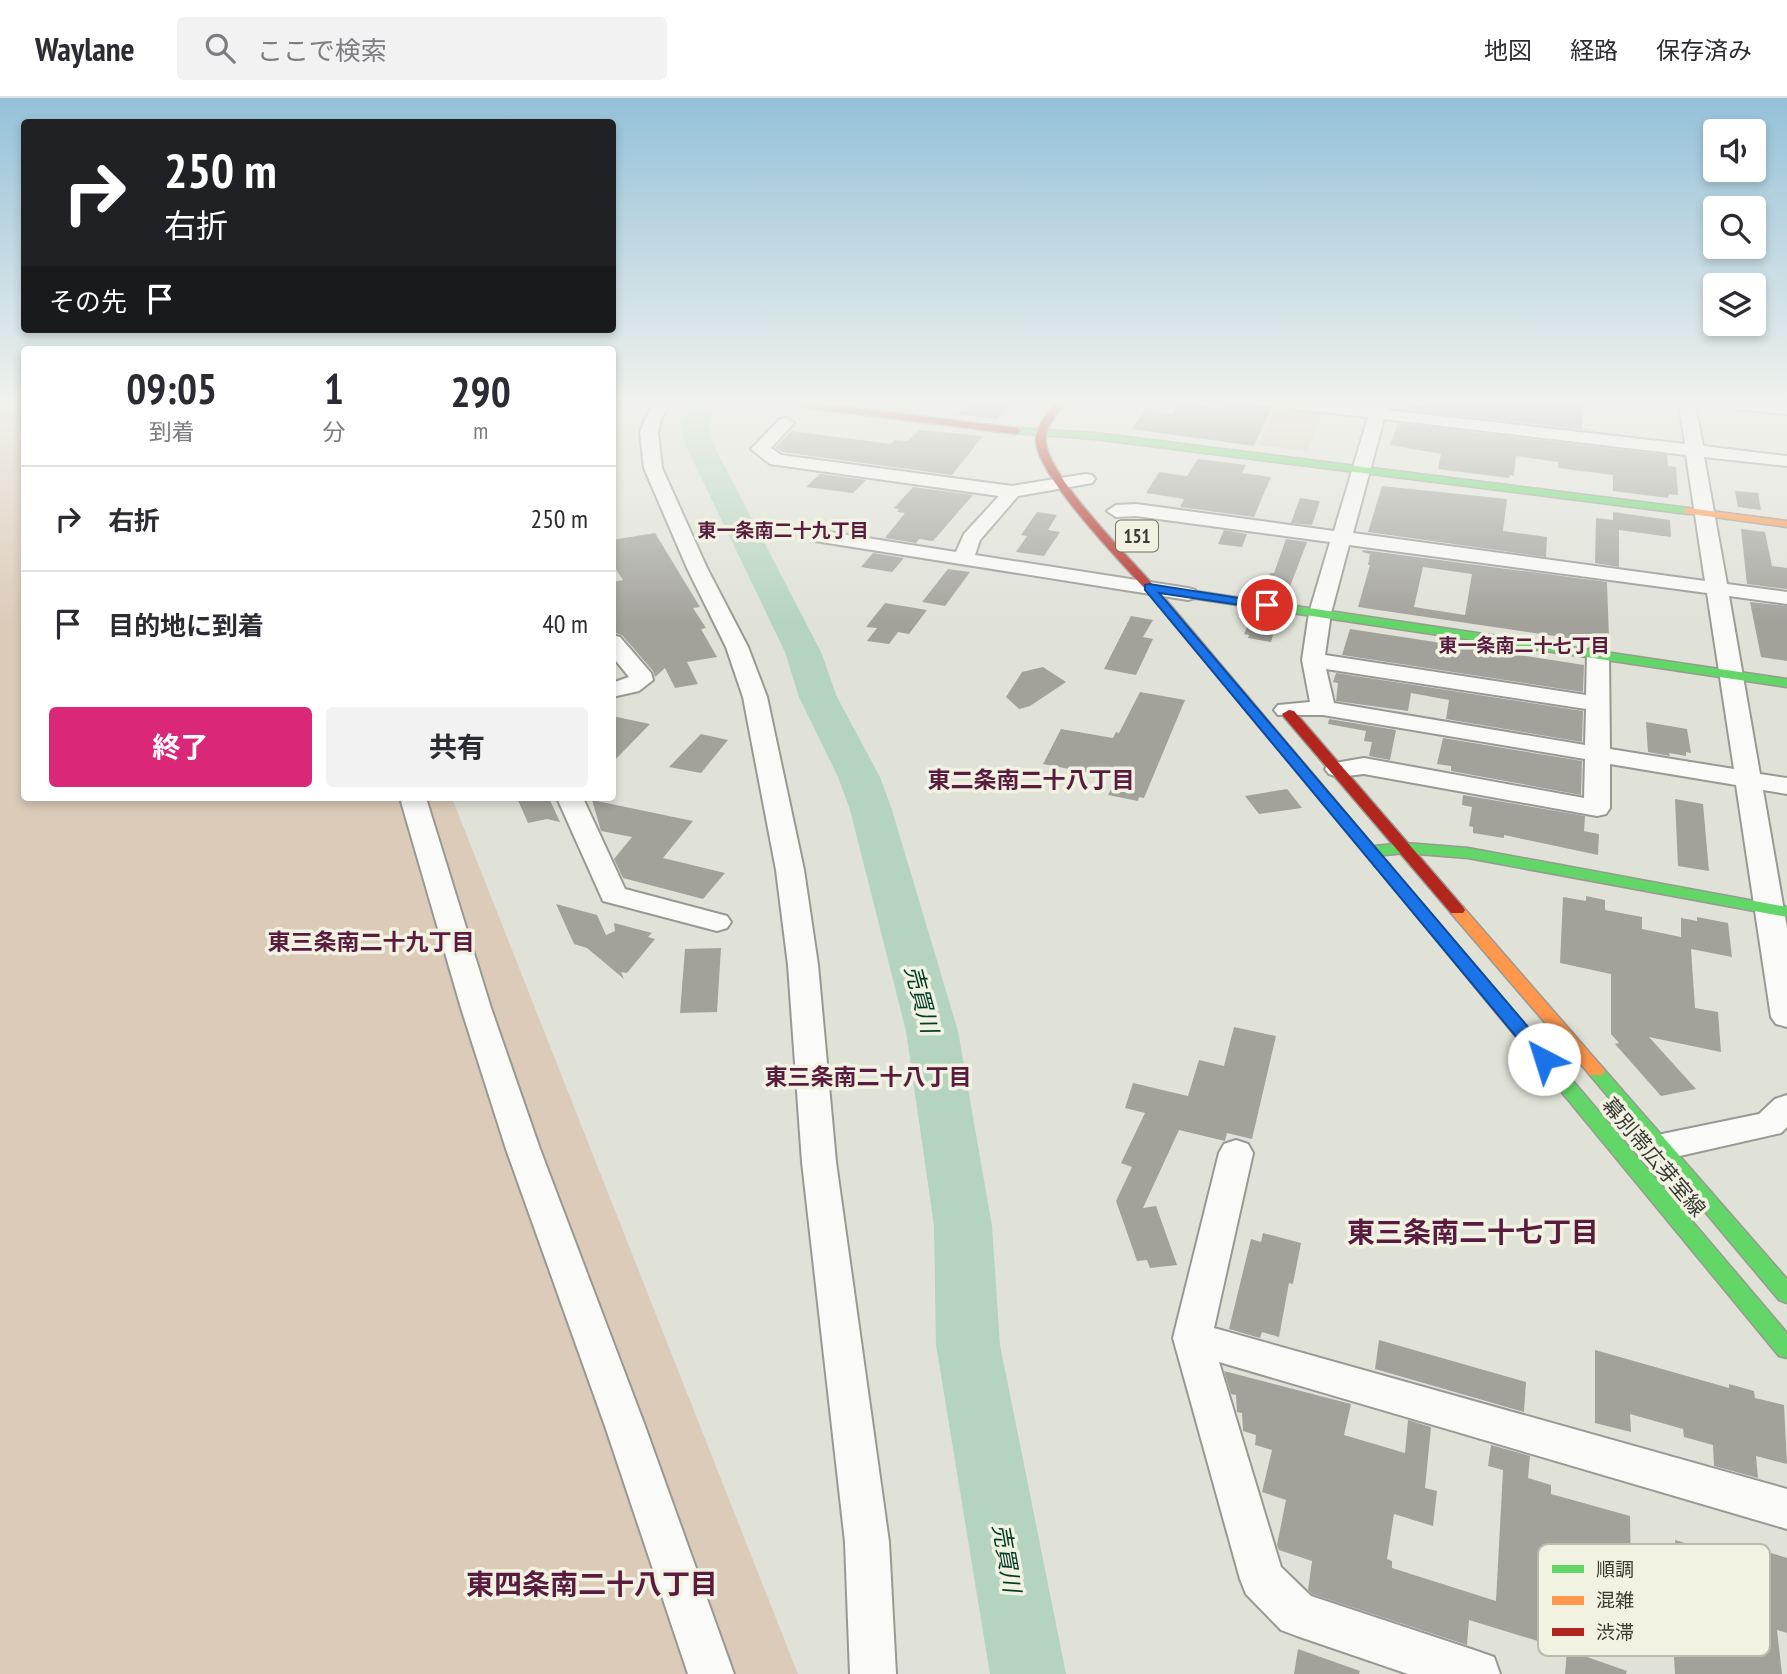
<!DOCTYPE html>
<html lang="ja">
<meta charset="utf-8">
<style>
body{margin:0;font-family:"PT Sans Narrow","Noto Sans JP",sans-serif;background:#f2f2f3;color:#2b2b33;height:100vh;display:flex;flex-direction:column;font-size:26px;white-space:nowrap}
*{box-sizing:border-box;margin:0}
p{font-size:23px;color:#7c7c81}
.icon{flex:none;width:38px;height:38px;fill:none;stroke:currentColor;stroke-width:2;stroke-linecap:round;stroke-linejoin:round}
.map{position:relative;flex:1;overflow:hidden}
.drawer{position:absolute;left:21px;top:248px;width:595px;height:455px;display:flex;flex-direction:column;background:#fff;border-radius:7px;box-shadow:0 4px 10px #0003}
.drawer>*{flex:none}
.top-card{position:absolute;left:21px;top:21px;width:595px;height:214px;border-radius:7px;box-shadow:0 4px 10px #0003;background:#202124;color:#fff;overflow:hidden}
.buttons{position:absolute;left:1703px;top:21px;display:grid;gap:14px}
.buttons a{display:grid;place-items:center;width:63px;height:63px;border-radius:7px;background:#fff;box-shadow:0 4px 10px #0003;font-size:35px}
.pin{position:absolute;display:grid;place-items:center;width:60px;height:60px;color:#fff;margin:-30px;border:4px solid #fff;border-radius:50%;box-shadow:0 2px 7px #0007}
.me{position:absolute;width:77px;margin:-38px;rotate:320deg;stroke-linejoin:round;filter:drop-shadow(0 0 5px #0008)}
.turn{display:flex;align-items:center;gap:24px;height:147px;padding:0 28px;font-size:32px}
.turn .icon{width:91px;height:91px;stroke-width:2.5}
.turn b{display:block;font-size:49px;line-height:60px}
.then{display:flex;align-items:center;height:66px;padding:0 28px;background:#0003;gap:14px;font-size:26px}
.eta{display:flex;justify-content:space-evenly;align-items:center;height:119px;text-align:center}
.eta b{font-size:42px;font-weight:700;line-height:49px}
.cta{display:flex;gap:14px;margin-top:auto;padding:14px 28px}
.cta a{flex:1;height:80px;border-radius:7px;background:#db2777;color:#fff;font-size:28px;font-weight:700;line-height:80px;text-align:center}
.cta a+a{background:#f2f2f3;color:#2b2b33}
ul{padding:0;list-style:none}
li{display:flex;align-items:center;gap:21px;height:105px;padding:0 28px;border-top:2px solid #e1e1e2}
li div{flex:1}
li b{display:block;font-size:26px}
li em{font-style:normal}
header{display:flex;align-items:center;gap:42px;box-sizing:border-box;height:98px;padding:0 35px;background:#fff;border-bottom:2px solid #e1e1e2}
header strong{font-size:33px}
nav{display:flex;gap:38px;margin-inline-start:auto;font-size:24px}
.search{width:490px;height:63px;background:#f2f2f3;display:flex;align-items:center;gap:18px;box-sizing:border-box;padding:0 24px;border-radius:7px;color:#7c7c81;font-size:26px}
.map>svg:first-child{display:block}
</style>
<header>
<strong>Waylane</strong>
<div class="search"><svg class="icon" aria-label="search" viewBox="0 0 24 24"><circle cx="10" cy="10" r="6"/><path d="M15 15l6 6"/></svg>ここで検索</div>
<nav><a>地図</a><a>経路</a><a>保存済み</a></nav>
</header>
<div class="map">
<svg width="1787" height="1576" viewBox="0 0 1787 1576">
<rect width="100%" height="100%" fill="#e0e2d8"/>
<g fill="#dccbb9">
<polygon points="0,306 24,306 24,700 452,700 798,1576 0,1576"/>
<polygon points="1276,308 1323,313 1307,353 1258,347"/>
</g>
<g fill="none" stroke-linecap="round" stroke-linejoin="round">
<polygon fill="#b4d4bf" fill-rule="evenodd" points="691,306 717,306 709,328 713,346 821,554 837,599 880,679 892,712 958,933 992,1128 1000,1247 1066,1576 990,1576 936,1247 934,1128 906,933 850,712 838,679 799,599 785,554 685,346 681,328"/>
</g>
<g fill="#a2a29b" fill-rule="evenodd">
<polygon points="967,306 1010,306 997,321 957,316"/>
<polygon points="1179,306 1224,310 1226,306 1272,308 1254,348 1132,331 1145,313 1172,316"/>
<polygon points="1407,306 1430,309 1430,306 1584,306 1582,330 1598,333 1402,311"/>
<polygon points="1398,325 1667,357 1668,368 1676,369 1678,397 1669,396 1668,400 1613,393 1613,377 1558,370 1558,364 1516,358 1514,378 1510,377 1509,380 1438,371 1441,356 1390,347"/>
<polygon points="919,332 983,338 952,377 782,354 775,350 791,333 891,346 895,342 908,343"/>
<polygon points="1198,361 1246,367 1242,375 1271,379 1254,419 1180,409 1184,401 1146,395 1159,374 1187,378"/>
<polygon points="820,376 866,382 853,395 806,389"/>
<polygon points="1382,388 1507,401 1503,433 1547,439 1546,459 1368,434"/>
<polygon points="913,389 973,397 933,443 919,441 916,445 885,440 905,415 897,414 899,411 894,410"/>
<polygon points="1735,393 1758,395 1761,412 1738,409"/>
<polygon points="1300,400 1320,403 1312,427 1291,425"/>
<polygon points="1037,414 1057,417 1048,432 1060,434 1044,458 1016,454 1027,438 1021,437"/>
<polygon points="1613,414 1670,422 1671,439 1619,432 1619,469 1595,465 1596,420 1613,422"/>
<polygon points="1741,431 1765,434 1772,468 1787,470 1787,491 1747,486"/>
<polygon points="1224,432 1247,436 1242,449 1218,446"/>
<polygon points="655,435 700,509 693,510 706,530 701,531 717,559 687,564 698,586 675,590 665,570 655,579 653,573 622,537 612,534 612,484 623,482 612,465 612,442"/>
<polygon points="1286,441 1307,444 1286,499 1262,495 1270,475 1274,475"/>
<path d="M1363,452L1607,484L1609,541L1588,538V543L1358,509L1370,467H1368L1370,456L1362,454ZM1423,469L1472,476L1465,517L1414,509Z"/>
<polygon points="873,455 904,460 892,474 861,469"/>
<polygon points="948,471 970,474 945,508 922,504"/>
<polygon points="1750,504 1787,508 1787,563 1761,559"/>
<polygon points="885,505 927,512 909,536 898,534 889,546 867,543 877,530 866,529"/>
<polygon points="1253,516 1278,520 1271,544 1248,540 1249,537 1244,536"/>
<polygon points="1131,518 1153,522 1143,539 1153,541 1136,577 1104,571"/>
<polygon points="1350,531 1584,567 1583,594 1342,557"/>
<polygon points="1043,569 1066,584 1030,608 1019,611 1006,599 1022,574"/>
<polygon points="1336,575 1583,613 1582,644 1446,621 1449,602 1411,595 1408,613 1336,603 1338,585 1333,584"/>
<polygon points="1140,594 1185,602 1144,700 1139,699 1138,703 1108,697 1117,680 1043,666 1061,631 1113,640 1116,634 1119,635"/>
<polygon points="612,618 650,626 612,665"/>
<polygon points="1329,621 1396,632 1390,662 1369,658 1372,644 1364,643 1366,633 1328,626"/>
<polygon points="1646,624 1687,631 1691,655 1686,654 1686,658 1669,655 1670,658 1648,654"/>
<polygon points="701,636 728,642 701,675 669,669"/>
<polygon points="1443,640 1582,663 1581,697 1451,673 1451,668 1437,666"/>
<polygon points="1287,691 1302,710 1259,716 1245,698"/>
<polygon points="1463,697 1585,718 1584,733 1599,736 1598,757 1504,737 1504,740 1473,735 1473,729 1469,728 1472,709 1462,707"/>
<polygon points="517,700 549,700 560,724 547,721 528,725"/>
<polygon points="1675,701 1703,706 1709,773 1678,768"/>
<polygon points="592,702 693,723 663,760 725,775 703,801 623,780 614,761 632,739 601,733"/>
<polygon points="1586,798 1605,802 1605,812 1642,819 1642,831 1681,839 1681,820 1697,823 1697,819 1728,825 1732,859 1691,851 1695,910 1718,914 1721,954 1649,939 1696,991 1661,998 1615,946 1619,945 1611,936 1611,876 1560,865 1563,799 1586,803"/>
<polygon points="556,806 597,817 606,837 615,833 614,825 652,835 648,839 655,841 627,875 621,874 624,881 587,850 574,846"/>
<polygon points="721,850 717,914 680,915 685,851"/>
<polygon points="1234,929 1276,938 1252,1041 1227,1035 1225,1043 1179,1032 1143,1110 1156,1108 1177,1167 1150,1170 1147,1162 1137,1163 1116,1103 1132,1069 1121,1065 1145,1015 1125,1010 1133,985 1188,998 1199,962 1224,968"/>
<polygon points="1263,1135 1301,1145 1293,1186 1289,1185 1279,1239 1262,1234 1260,1240 1229,1231 1251,1141 1261,1144"/>
<polygon points="1379,1242 1526,1284 1524,1314 1375,1271"/>
<polygon points="1595,1252 1729,1290 1729,1286 1754,1293 1755,1300 1784,1307 1787,1366 1756,1358 1758,1380 1714,1368 1713,1347 1684,1339 1683,1331 1630,1316 1631,1334 1595,1325"/>
<polygon points="1224,1273 1351,1306 1344,1337 1405,1355 1408,1322 1431,1329 1425,1390 1437,1393 1433,1428 1394,1416 1387,1461 1392,1463 1392,1470 1496,1503 1503,1372 1488,1368 1491,1347 1530,1358 1528,1380 1551,1387 1551,1396 1630,1418 1631,1481 1555,1459 1554,1548 1469,1522 1467,1547 1312,1496 1308,1492 1312,1463 1279,1452 1277,1447 1286,1402 1262,1394 1272,1352 1255,1347 1256,1337 1243,1333 1242,1315 1237,1314 1236,1297 1231,1296"/>
<polygon points="1675,1442 1752,1465 1751,1449 1787,1460 1787,1535 1777,1532 1782,1576 1675,1576 1674,1559 1667,1557 1666,1505 1678,1509"/>
<polygon points="1298,1551 1360,1573 1359,1576 1294,1576"/>
<polygon points="1567,1552 1627,1573 1626,1576 1565,1576"/>
</g>
<g fill="none" stroke-linecap="round" stroke-linejoin="round">
<g stroke="#989993" stroke-width="4">
<g id="street">
<polygon points="655,306 671,306 661,321 658,335 662,370 707,470 748,549 767,599 804,772 818,867 836,1064 889,1444 896,1576 850,1576 845,1444 802,1064 788,867 776,772 743,599 726,549 687,470 644,370 640,335 645,321"/>
<path d="M1287,306H1336L1371,310L1372,306H1388L1387,312L1685,346L1679,306H1695L1703,348L1787,358V368L1704,359L1727,486L1787,494V506L1729,498L1760,676L1787,680V696L1763,692L1787,830V929L1776,926L1771,919L1736,687L1610,666V710L1606,716L1597,718L1364,676L1338,679L1329,676L1325,671L1329,666L1364,660L1584,700L1585,661L1323,617H1278L1274,612L1278,607L1310,604L1302,562L1309,515L1330,444L1136,418L1116,419L1107,413L1116,407L1136,406L1334,433L1368,319L1295,311ZM1384,321L1686,357L1705,483L1353,435ZM1349,447L1707,495L1734,671L1610,651L1609,556L1606,551H1590L1587,556L1586,597L1325,557L1331,515ZM1326,571L1586,611L1585,647L1334,605Z"/>
<polygon points="1726,306 1787,306 1787,316 1734,311"/>
<polygon points="786,320 794,325 771,350 781,357 1012,388 1086,376 1092,377 1095,381 1092,385 1018,398 980,442 975,457 1188,490 1195,492 1198,496 1195,500 1188,502 815,443 812,439 815,435 822,433 956,454 964,436 999,398 770,366 751,351 780,321"/>
<polygon points="612,537 620,539 651,575 653,582 639,593 612,599 612,585 629,579 612,558"/>
<polygon points="400,700 426,700 491,910 540,1051 645,1328 734,1576 688,1576 605,1328 506,1051 461,910"/>
<polygon points="557,700 583,700 625,791 727,818 731,824 727,830 717,833 603,803"/>
<polygon points="1787,997 1787,1029 1781,1035 1662,1062 1650,1058 1645,1049 1650,1040 1662,1036 1759,1016 1775,1001"/>
<polygon points="1236,1042 1248,1046 1253,1055 1214,1230 1787,1391 1787,1431 1219,1264 1281,1469 1311,1498 1477,1553 1494,1559 1500,1576 1408,1576 1297,1538 1281,1532 1246,1496 1240,1481 1173,1240 1219,1055 1224,1046"/>
</g>
</g>
<g stroke="#989993" stroke-width="3">
<g id="fast">
<polygon points="1016,330 1095,335 1688,410 1693,413 1688,416 1095,341 1013,335 1013,331"/>
<polygon points="1188,492 1787,581 1787,589 1184,499 1182,496"/>
<polygon points="1405,745 1468,750 1787,809 1787,819 1468,760 1405,755 1375,758 1367,753 1375,748"/>
<polygon points="1382,762 1387,764 1787,1235 1787,1260 1779,1258 1377,770 1374,767"/>
<polygon points="1596,967 1602,969 1787,1181 1787,1205 1779,1202 1590,977 1587,973 1590,969"/>
</g>
</g>
<g stroke="#989993" stroke-width="3">
<g id="slow">
<polygon points="1688,410 1787,423 1787,429 1684,415 1684,411"/>
<polygon points="1152,488 1156,490 1387,764 1390,767 1387,770 1377,770 1148,494 1148,490"/>
<polygon points="1457,807 1463,809 1602,969 1605,973 1602,977 1590,977 1451,815 1449,812"/>
</g>
</g>
<g stroke="#989993" stroke-width="3">
<g id="jam">
<polygon points="797,306 822,306 1016,330 1021,333 1016,336 802,309"/>
<path d="M1054,306H1064C1056,317 1044,331 1046,345C1050,381 1130,460 1156,490V494H1148C1122,465 1039,380 1036,344C1035,330 1047,316 1054,306Z"/>
<polygon points="1289,612 1294,613 1463,809 1465,812 1463,815 1451,815 1284,619 1282,616"/>
</g>
</g>
<use href="#street" fill="#fafbf9" fill-rule="evenodd"/>
<use href="#fast" fill="#63d668" fill-rule="evenodd"/>
<use href="#slow" fill="#ff974d" fill-rule="evenodd"/>
<use href="#jam" fill="#b3261e" fill-rule="evenodd"/>
</g>
<linearGradient id="sky" x2="0" y2="1"><stop stop-color="#93c1d8"/><stop offset="0.58" stop-color="#f1f2ed"/><stop offset="1" stop-color="#f1f2ed" stop-opacity="0"/></linearGradient>
<rect width="1787" height="526" fill="url(#sky)"/>
<polygon fill="#1a73e8" stroke="#114b97" stroke-width="2" points="1149,486 1271,505 1271,510 1267,511 1159,495 1551,956 1554,961 1551,965 1538,965 1145,492 1145,487"/>
<g text-anchor="middle" dominant-baseline="central" stroke-width="7" stroke-linejoin="round" paint-order="stroke">
<g font-size="19" font-weight="bold" fill="#591b3e" stroke="#f1f2e2">
<text x="783" y="432">東一条南二十九丁目</text>
<text x="1524" y="547">東一条南二十七丁目</text>
</g>
<rect fill="#f1f2e2" stroke="#707168" stroke-width="2" x="1116" y="422.5" width="42" height="31" rx="5"/>
<g font-size="19" font-weight="bold" fill="#393a34">
<text x="1137" y="438">151</text>
</g>
<g font-size="21" fill="#393a34" stroke="#f1f2e2">
<text transform="translate(1654 1059) rotate(50)">幕別帯広芽室線</text>
</g>
<g font-size="23" font-weight="bold" fill="#591b3e" stroke="#f1f2e2">
<text x="1031" y="681">東二条南二十八丁目</text>
<text x="371" y="843">東三条南二十九丁目</text>
<text x="868" y="978">東三条南二十八丁目</text>
</g>
<g font-size="23" font-style="italic" fill="#003c23" stroke="#f1f2e2">
<text transform="translate(922 901) rotate(75)">売買川</text>
<text transform="translate(1007 1460) rotate(80)">売買川</text>
</g>
<g font-size="28" font-weight="bold" fill="#591b3e" stroke="#f1f2e2">
<text x="1473" y="1133">東三条南二十七丁目</text>
<text x="592" y="1485">東四条南二十八丁目</text>
</g>
</g>
<rect x="1538" y="1446" width="232" height="112" rx="10" fill="#f1f2e2" stroke="#babbae" stroke-width="2"/>
<rect x="1552" y="1467" width="32" height="8" fill="#63d668"/>
<rect x="1552" y="1498" width="32" height="9" fill="#ff974d"/>
<rect x="1552" y="1530" width="32" height="8" fill="#b3261e"/>
<g font-size="19" fill="#393a34">
<text x="1596" y="1478">順調</text>
<text x="1596" y="1509">混雑</text>
<text x="1596" y="1541">渋滞</text>
</g>
</svg>
<div class="buttons">
<a><svg class="icon" aria-label="sound" viewBox="0 0 24 24"><path d="M4 9h4l5-4v14l-5-4H4zM17 9q2 3 0 6"/></svg></a>
<a><svg class="icon" aria-label="search" viewBox="0 0 24 24"><circle cx="10" cy="10" r="6"/><path d="M15 15l6 6"/></svg></a>
<a><svg class="icon" aria-label="layers" viewBox="0 0 24 24"><path d="M12 4l9 5-9 5-9-5zM3 14l9 5 9-5"/></svg></a>
</div>
<div class="pin" style="left:1267px;top:507px;background:#d93025"><svg class="icon" aria-label="arrive" viewBox="0 0 24 24"><path d="M6 21V4h12l-3 4 3 4H6"/></svg></div>
<svg class="me" style="left:1544px;top:961px" viewBox="-20 -20 40 40"><circle r="19" fill="#fff"/><path d="M0-13L10 11 0 6-10 11z" fill="#1a73e8"/></svg>
<div class="top-card">
<div class="turn"><svg class="icon" aria-label="right" viewBox="0 0 24 24"><path d="M7 20v-9h11M14 6l5 5-5 5"/></svg><div><b>250 m</b>右折</div></div>
<div class="then">その先<svg class="icon" aria-label="arrive" viewBox="0 0 24 24"><path d="M6 21V4h12l-3 4 3 4H6"/></svg></div>
</div>
<section class="drawer">
<div class="eta">
<div><b>09:05</b><p>到着</p></div>
<div><b>1</b><p>分</p></div>
<div><b>290</b><p>m</p></div>
</div>
<ul>
<li><svg class="icon" aria-label="right" viewBox="0 0 24 24"><path d="M7 20v-9h11M14 6l5 5-5 5"/></svg><div><b>右折</b></div><em>250 m</em></li>
<li><svg class="icon" aria-label="arrive" viewBox="0 0 24 24"><path d="M6 21V4h12l-3 4 3 4H6"/></svg><div><b>目的地に到着</b></div><em>40 m</em></li>
</ul>
<div class="cta"><a>終了</a><a>共有</a></div>
</section>
</div>
